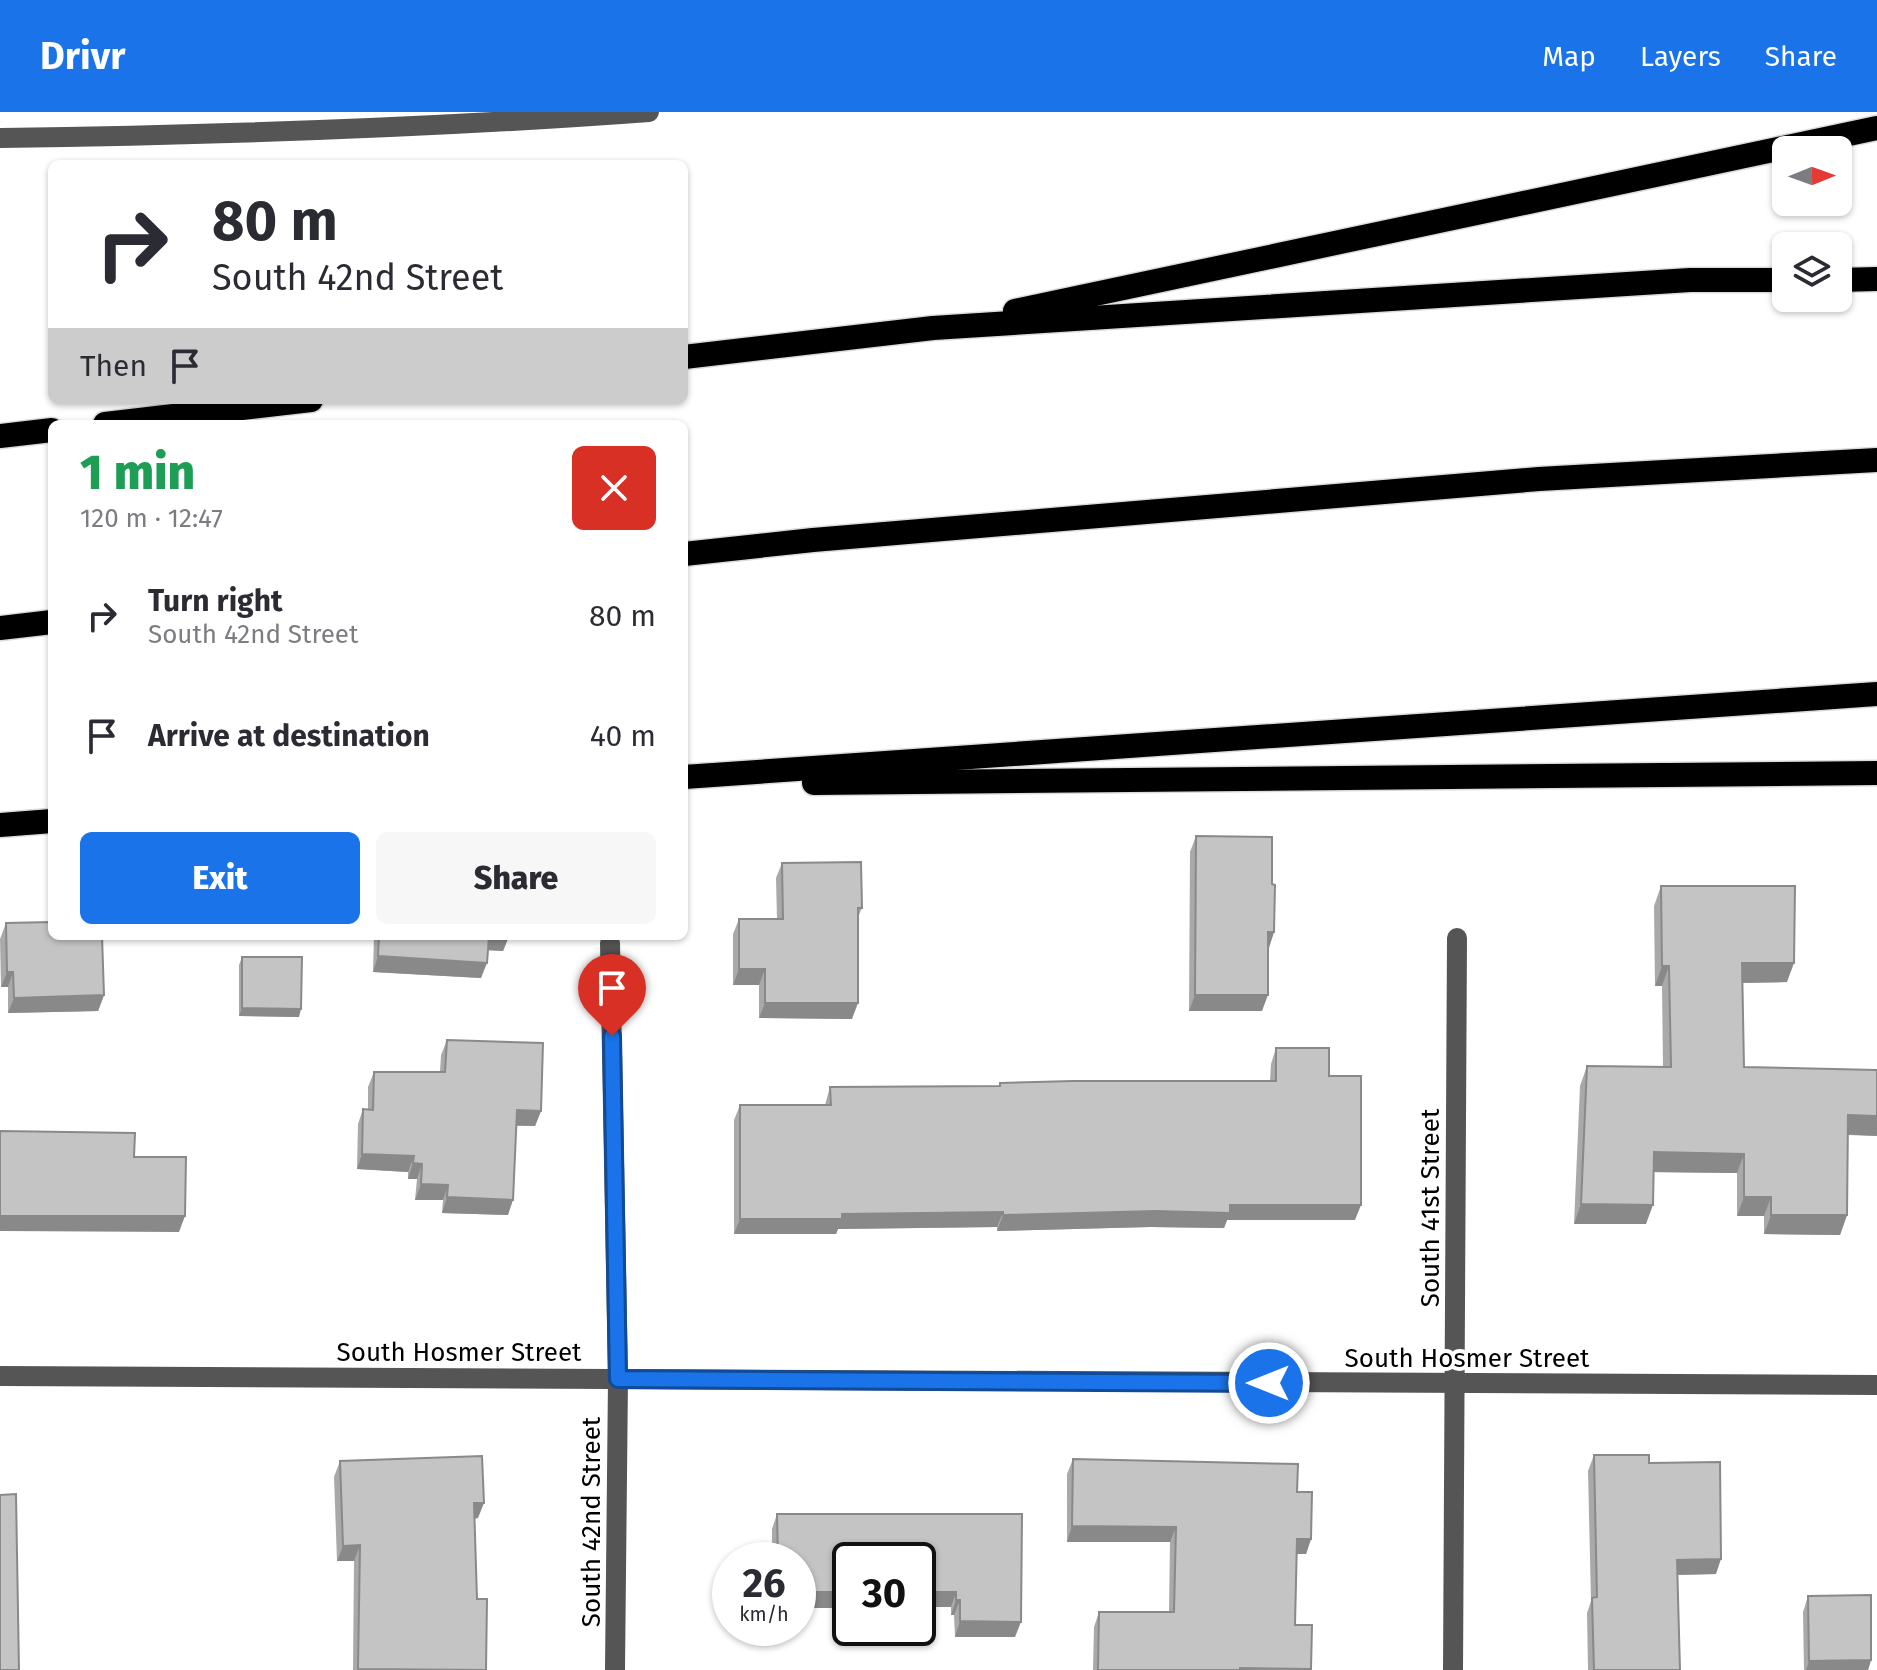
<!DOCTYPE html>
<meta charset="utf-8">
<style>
body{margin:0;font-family:"Fira Sans",sans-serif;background:#f7f7f7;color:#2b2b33;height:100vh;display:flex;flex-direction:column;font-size:30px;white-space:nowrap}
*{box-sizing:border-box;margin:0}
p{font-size:26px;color:#7c7c81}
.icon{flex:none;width:44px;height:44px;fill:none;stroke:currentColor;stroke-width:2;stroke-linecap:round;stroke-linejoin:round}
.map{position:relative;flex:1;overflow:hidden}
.panel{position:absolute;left:48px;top:308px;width:640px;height:520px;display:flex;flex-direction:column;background:#fff;border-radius:12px;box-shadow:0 2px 6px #0004}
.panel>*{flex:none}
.top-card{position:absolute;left:48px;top:48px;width:640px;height:244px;border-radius:12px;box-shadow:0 2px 6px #0004;background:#fff;color:#2b2b33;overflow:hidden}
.needle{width:52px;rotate:89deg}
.controls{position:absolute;left:1772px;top:24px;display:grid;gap:16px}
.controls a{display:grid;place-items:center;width:80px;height:80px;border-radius:12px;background:#fff;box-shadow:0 2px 6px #0004;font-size:40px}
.speed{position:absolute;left:712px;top:1430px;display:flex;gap:16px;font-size:40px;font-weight:700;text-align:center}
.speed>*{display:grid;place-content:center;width:104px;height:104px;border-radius:50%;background:#fff;box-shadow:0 2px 6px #0004;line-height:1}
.speed small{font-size:20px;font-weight:400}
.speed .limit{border:4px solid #111;border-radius:12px;background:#fff;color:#111}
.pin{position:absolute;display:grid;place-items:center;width:68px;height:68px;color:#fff;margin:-82px -34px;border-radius:50% 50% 50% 0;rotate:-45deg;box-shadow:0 0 8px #0007}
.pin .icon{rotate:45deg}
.me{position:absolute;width:88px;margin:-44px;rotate:270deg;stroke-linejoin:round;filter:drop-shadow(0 0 6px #0008)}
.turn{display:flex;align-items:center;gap:28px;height:168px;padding:0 32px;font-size:36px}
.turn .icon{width:104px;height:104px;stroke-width:2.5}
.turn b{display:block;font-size:56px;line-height:68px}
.then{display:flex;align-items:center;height:76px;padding:0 32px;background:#0003;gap:16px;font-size:30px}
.round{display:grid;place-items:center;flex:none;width:84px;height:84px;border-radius:12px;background:#f7f7f7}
.overview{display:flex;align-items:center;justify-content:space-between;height:136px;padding:0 32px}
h1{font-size:48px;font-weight:800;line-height:60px;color:#1e9e55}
.primary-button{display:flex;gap:16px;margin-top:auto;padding:16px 32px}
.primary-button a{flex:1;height:92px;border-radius:12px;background:#1a73e8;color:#fff;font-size:32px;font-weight:800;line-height:92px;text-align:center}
.primary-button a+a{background:#f7f7f7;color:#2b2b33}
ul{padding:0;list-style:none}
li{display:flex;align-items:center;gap:24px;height:120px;padding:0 32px}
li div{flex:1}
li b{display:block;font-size:30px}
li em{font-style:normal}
header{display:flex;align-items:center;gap:48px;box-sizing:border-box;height:112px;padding:0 40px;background:#1a73e8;color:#fff}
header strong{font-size:38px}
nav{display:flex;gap:44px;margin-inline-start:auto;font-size:28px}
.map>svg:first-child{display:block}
</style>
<header>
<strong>Drivr</strong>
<nav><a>Map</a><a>Layers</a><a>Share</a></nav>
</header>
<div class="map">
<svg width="1877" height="1558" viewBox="0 0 1877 1558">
<rect width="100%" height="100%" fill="#fff"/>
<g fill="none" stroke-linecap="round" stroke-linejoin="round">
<g stroke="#dbdbdb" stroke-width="27">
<g id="highway">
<polyline points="1838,168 1877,167"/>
<polyline points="1015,199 1877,16"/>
<polyline points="684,245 933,216 1690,168 1786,168"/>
<polyline points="105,312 311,288"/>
<polyline points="0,324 52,318"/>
<polyline points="684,442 813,428 1539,367 1877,348"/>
<polyline points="0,516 52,510"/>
<polyline points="684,665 1877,582"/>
<polyline points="814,671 1877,661"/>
<polyline points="0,713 52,709"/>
</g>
</g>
<g stroke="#555" stroke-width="20">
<path d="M0,26C217,23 433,16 649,0"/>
<polyline points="610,831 618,1267 615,1558"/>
<polyline points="0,1264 1877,1273"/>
<polyline points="1453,1558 1457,826"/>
</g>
<use href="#highway" stroke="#000" stroke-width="24"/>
</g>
<g fill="#a9a9a9">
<polygon points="1196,724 1274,820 1268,836 1262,899 1189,899 1190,740"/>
<polygon points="782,751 862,796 858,805 852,907 759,906 759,873 733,873 733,822 739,807 777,807 776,766"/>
<polygon points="1661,774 1787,870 1743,871 1744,955 1877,958 1877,1024 1847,1023 1847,1103 1840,1123 1764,1122 1764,1104 1737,1104 1737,1061 1653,1060 1646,1112 1574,1112 1580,974 1587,954 1663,955 1662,874 1655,874 1654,794"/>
<polygon points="6,811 104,883 98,899 8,901 8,875 1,875 0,827"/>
<polygon points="374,824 509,824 503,839 488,838 481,866 373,860"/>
<polygon points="242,845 299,905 239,904 239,853"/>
<polygon points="447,928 541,999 535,1014 516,1014 508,1103 442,1101 443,1088 415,1088 417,1067 408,1067 408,1060 357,1057 358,1012 363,997 368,997 368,975 374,960 440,960 441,943"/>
<polygon points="1276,936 1329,964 1355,1108 1227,1108 1224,1116 1150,1115 997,1119 997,1115 838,1117 836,1122 734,1122 734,1008 740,993 825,993 830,975 999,974 1000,971 1270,969 1271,952"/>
<polygon points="1594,1343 1649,1351 1716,1462 1677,1463 1680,1558 1588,1558 1587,1501 1591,1489 1588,1359"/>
<polygon points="1073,1347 1297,1380 1311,1427 1306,1442 1297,1442 1295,1513 1312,1513 1310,1558 1093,1558 1094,1515 1099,1500 1169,1500 1170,1430 1067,1430 1067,1362"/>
<polygon points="340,1349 478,1406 474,1407 477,1487 486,1558 353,1558 354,1449 337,1449 334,1365"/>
<polygon points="777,1402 1022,1402 1015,1525 955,1525 954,1503 951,1503 951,1495 850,1448 850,1496 798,1496 798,1448 772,1448 772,1417"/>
<polygon points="1808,1484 1871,1548 1868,1558 1804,1558 1803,1500"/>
</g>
<g fill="#898989">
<polygon points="1268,820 1274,820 1269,836 1262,836"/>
<polygon points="489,824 509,824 503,839 483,838"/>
<polygon points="378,844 487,851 481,866 373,860"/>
<polygon points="1742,851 1794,851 1787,870 1735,871"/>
<polygon points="1662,854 1669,854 1662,874 1655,874"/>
<polygon points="739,857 765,857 759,873 733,873"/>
<polygon points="7,860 13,860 8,875 1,875"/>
<polygon points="104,883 98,899 8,901 14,886"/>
<polygon points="1195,883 1268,883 1262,899 1189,899"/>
<polygon points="765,891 858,891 852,907 759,906"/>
<polygon points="242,896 301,897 299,905 239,904"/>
<polygon points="517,998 541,999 535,1014 511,1013"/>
<polygon points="1848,1003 1877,1004 1877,1024 1840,1022"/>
<polygon points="1654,1040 1744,1042 1737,1061 1646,1060"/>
<polygon points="362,1042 414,1044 408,1060 357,1057"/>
<polygon points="413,1051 422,1052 417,1067 408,1067"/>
<polygon points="421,1072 448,1073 443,1088 415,1088"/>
<polygon points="447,1085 513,1088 508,1103 442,1101"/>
<polygon points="1744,1085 1771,1085 1764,1104 1737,1104"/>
<polygon points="1581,1092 1653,1093 1646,1112 1574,1112"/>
<polygon points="1230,1093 1361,1093 1355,1108 1227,1108 1224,1116 1150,1115 997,1119 1003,1103"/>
<polygon points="1003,1100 997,1115 838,1117 836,1122 734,1122 740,1107 842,1102"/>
<polygon points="1771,1103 1847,1103 1840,1123 1764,1122"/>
<polygon points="0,1104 185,1104 179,1120 0,1119"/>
<polygon points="474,1391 484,1391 478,1406 468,1407"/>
<polygon points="1072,1414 1176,1415 1170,1430 1067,1430"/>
<polygon points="1297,1427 1311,1427 1306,1442 1292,1442"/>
<polygon points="360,1433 354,1449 337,1449 343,1434"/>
<polygon points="1721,1447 1716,1462 1671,1463 1677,1448"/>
<rect x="798" y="1480" width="52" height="16"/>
<polygon points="918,1480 956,1480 951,1495 918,1495"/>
<polygon points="956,1488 960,1488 954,1503 951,1503"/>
<polygon points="960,1509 1021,1510 1015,1525 955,1525"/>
<polygon points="1871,1548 1868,1558 1806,1558 1809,1549"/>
<polygon points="1240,1556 1311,1557 1239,1558"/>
</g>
<g fill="#c4c4c4" stroke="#898989" stroke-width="2">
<polygon points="1196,724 1272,725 1272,772 1275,773 1274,820 1268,820 1268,883 1195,883"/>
<polygon points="861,750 862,796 858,796 858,891 765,891 765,857 739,857 739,807 783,807 782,751"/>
<polygon points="1661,774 1795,774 1794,851 1742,851 1744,955 1877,958 1877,1004 1848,1003 1847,1103 1771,1103 1771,1085 1744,1085 1744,1042 1654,1040 1653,1093 1581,1092 1587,954 1671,955 1669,854 1662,854"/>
<polygon points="52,810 52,824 102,824 104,883 14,886 13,860 7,860 6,811"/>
<polygon points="379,824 489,824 487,851 378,844"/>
<polygon points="242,845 302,845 301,897 242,896"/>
<polygon points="447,928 543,931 541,999 517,998 513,1088 447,1085 448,1073 421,1072 422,1052 413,1051 414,1044 362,1042 363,997 373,998 374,960 445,960"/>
<polygon points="1276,936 1329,936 1329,964 1361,964 1361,1093 1230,1093 1230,1101 1155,1099 1003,1103 1003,1100 842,1102 842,1107 740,1107 740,993 831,993 830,975 1000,974 1000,971 1073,969 1276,969"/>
<polygon points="0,1019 135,1021 134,1045 186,1045 185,1104 0,1104"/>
<polygon points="1594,1343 1649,1343 1649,1351 1720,1350 1721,1447 1677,1448 1680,1558 1594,1558 1592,1486 1597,1485"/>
<polygon points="482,1344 484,1391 474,1391 477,1487 487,1487 486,1558 358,1557 360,1433 343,1434 340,1349"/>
<polygon points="1073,1347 1298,1352 1297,1380 1312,1380 1311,1427 1297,1427 1295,1513 1312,1513 1311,1557 1240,1556 1240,1558 1098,1558 1099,1500 1174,1500 1176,1415 1072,1414"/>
<polygon points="16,1382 19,1558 0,1558 0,1383"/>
<polygon points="777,1402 1022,1402 1021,1510 960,1509 960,1488 956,1488 956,1480 918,1480 918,1448 850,1448 850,1480 798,1480 798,1448 778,1448"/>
<polygon points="1871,1483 1871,1548 1809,1549 1808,1484"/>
</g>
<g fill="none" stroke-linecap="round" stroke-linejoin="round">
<g stroke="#114b97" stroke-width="20">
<polyline id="route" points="612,924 618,1267 1269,1271"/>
</g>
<use href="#route" stroke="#1a73e8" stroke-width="14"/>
</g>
<g text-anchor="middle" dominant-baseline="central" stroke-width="8" stroke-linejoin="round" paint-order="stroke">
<g font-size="26" fill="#000" stroke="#fff">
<text transform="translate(1430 1096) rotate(-90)">South 41st Street</text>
<text x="459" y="1240">South Hosmer Street</text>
<text x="1467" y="1246">South Hosmer Street</text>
<text transform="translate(591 1410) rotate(-90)">South 42nd Street</text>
</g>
</g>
</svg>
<div class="controls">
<a><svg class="needle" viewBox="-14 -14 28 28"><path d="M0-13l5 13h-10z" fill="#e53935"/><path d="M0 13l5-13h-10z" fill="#7c7c81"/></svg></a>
<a><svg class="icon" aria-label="layers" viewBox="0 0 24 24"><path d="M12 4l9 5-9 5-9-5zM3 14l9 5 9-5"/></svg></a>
</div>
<div class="speed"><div>26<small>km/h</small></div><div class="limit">30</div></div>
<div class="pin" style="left:612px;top:924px;background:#d93025"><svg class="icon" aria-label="arrive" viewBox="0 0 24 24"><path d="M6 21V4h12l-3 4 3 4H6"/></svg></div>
<svg class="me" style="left:1269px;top:1271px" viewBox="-20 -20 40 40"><circle r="17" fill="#1a73e8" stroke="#fff" stroke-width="3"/><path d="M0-11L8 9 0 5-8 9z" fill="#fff"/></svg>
<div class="top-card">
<div class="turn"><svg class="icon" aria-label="right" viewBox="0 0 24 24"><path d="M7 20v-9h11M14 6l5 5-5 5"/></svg><div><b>80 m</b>South 42nd Street</div></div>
<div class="then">Then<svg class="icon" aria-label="arrive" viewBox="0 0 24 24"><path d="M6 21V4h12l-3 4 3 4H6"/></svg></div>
</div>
<section class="panel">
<div class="overview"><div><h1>1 min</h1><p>120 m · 12:47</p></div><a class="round" style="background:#d93025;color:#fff"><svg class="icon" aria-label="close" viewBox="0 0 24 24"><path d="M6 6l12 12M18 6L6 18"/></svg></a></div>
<ul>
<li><svg class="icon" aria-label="right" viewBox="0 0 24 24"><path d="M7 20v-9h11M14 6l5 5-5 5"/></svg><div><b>Turn right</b><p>South 42nd Street</p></div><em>80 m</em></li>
<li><svg class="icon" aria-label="arrive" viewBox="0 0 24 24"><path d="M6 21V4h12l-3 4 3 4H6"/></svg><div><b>Arrive at destination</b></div><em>40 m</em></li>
</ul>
<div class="primary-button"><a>Exit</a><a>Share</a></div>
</section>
</div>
